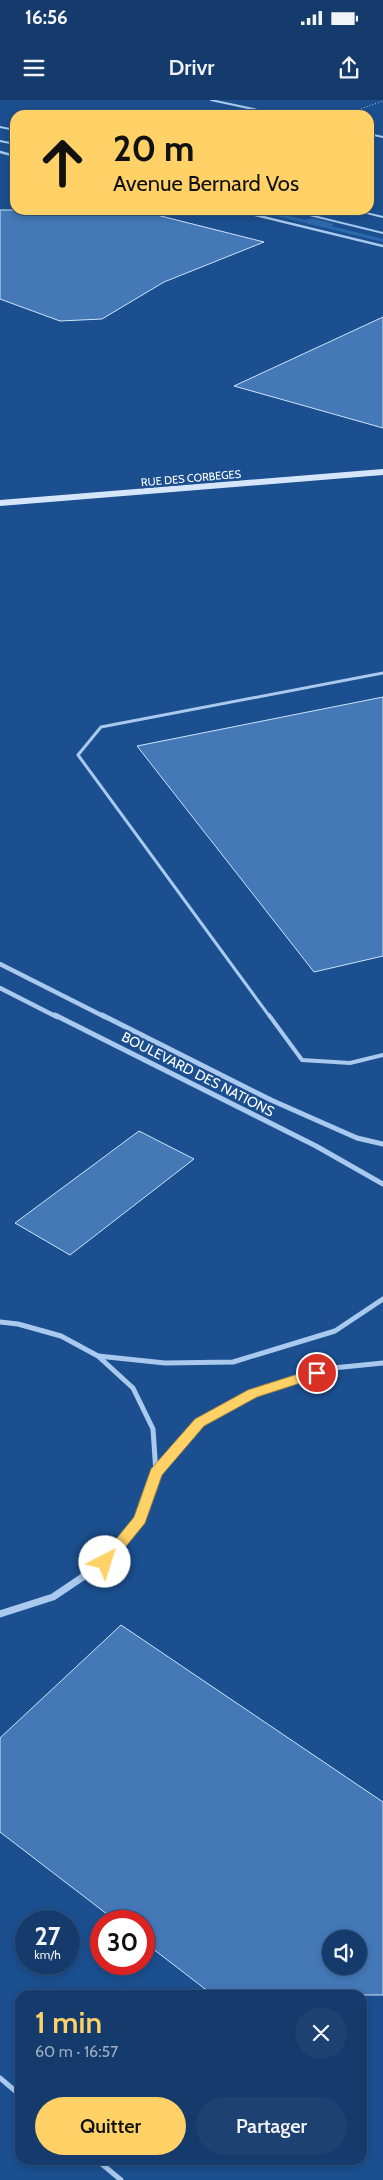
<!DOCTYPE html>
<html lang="fr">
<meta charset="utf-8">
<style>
body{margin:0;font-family:Cabin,sans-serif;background:#1d4271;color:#f1f3f6;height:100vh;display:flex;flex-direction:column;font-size:19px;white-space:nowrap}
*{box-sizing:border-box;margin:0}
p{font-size:16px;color:#9dadc1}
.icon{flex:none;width:28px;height:28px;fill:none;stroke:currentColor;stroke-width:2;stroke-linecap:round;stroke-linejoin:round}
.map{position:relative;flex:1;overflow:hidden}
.details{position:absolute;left:15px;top:1890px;width:352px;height:175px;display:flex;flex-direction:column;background:#143b6b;border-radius:15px;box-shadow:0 2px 8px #0003,0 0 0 1px #33557e}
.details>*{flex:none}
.banner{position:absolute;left:10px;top:10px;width:364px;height:105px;border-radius:15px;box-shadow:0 2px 8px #0003,0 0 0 1px #33557e;background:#ffd166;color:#111;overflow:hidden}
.fabs{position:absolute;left:322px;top:1830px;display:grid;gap:10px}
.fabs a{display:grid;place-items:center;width:45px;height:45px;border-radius:50%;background:#143b6b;box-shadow:0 2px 8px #0003,0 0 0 1px #33557e;font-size:25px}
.speed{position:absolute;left:15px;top:1810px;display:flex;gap:10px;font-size:25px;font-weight:700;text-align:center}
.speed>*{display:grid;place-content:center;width:65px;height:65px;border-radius:50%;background:#143b6b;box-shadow:0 2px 8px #0003,0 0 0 1px #33557e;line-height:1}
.speed small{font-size:12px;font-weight:400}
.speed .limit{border:8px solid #d22;background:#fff;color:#111}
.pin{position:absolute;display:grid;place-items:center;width:42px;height:42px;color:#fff;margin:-21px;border:2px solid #fff;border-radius:50%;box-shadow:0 1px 5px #0007}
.me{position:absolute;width:55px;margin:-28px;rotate:40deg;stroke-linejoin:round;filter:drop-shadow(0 0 4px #0008)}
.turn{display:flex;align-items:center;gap:18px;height:105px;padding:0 20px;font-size:22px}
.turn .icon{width:65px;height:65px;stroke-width:2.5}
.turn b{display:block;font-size:35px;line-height:42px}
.round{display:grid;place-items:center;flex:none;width:52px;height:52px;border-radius:26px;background:#1d4271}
.overview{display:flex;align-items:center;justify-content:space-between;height:85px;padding:0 20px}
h1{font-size:30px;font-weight:600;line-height:38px;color:#ffd166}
.primary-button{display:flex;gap:10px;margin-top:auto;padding:10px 20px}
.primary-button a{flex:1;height:58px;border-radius:30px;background:#ffd166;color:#111;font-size:20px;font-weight:600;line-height:58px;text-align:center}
.primary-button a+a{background:#1d4271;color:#f1f3f6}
.status{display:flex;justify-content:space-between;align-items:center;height:35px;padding:0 25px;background:#143b6b;direction:ltr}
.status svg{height:14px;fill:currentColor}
header{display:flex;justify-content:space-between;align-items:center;height:65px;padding:0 20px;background:#143b6b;font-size:22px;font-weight:600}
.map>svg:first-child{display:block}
</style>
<div class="status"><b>16:56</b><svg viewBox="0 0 49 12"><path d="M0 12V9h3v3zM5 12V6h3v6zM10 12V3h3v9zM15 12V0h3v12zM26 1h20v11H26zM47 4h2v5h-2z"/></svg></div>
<header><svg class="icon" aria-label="menu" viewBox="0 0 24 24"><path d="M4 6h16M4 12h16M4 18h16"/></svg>Drivr<svg class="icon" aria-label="share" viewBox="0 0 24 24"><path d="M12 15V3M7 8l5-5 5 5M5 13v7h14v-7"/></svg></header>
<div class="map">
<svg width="383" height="2080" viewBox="0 0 383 2080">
<rect width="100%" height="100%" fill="#1b4f8f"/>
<polygon fill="#2e69ad" points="252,110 263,110 306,120 312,118 335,124 331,126 383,139 383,142"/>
<g fill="#4478b7" stroke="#cfe3fa" fill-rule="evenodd">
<polygon points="0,110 137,110 264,142 164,182 102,219 60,221 0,199"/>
<polygon points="383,217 383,328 234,286"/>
<polygon points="383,597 383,856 314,872 137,646"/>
<polygon points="139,1031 194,1059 70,1155 15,1123"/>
<path d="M121,1525L383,1702V1895H213L144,1842V1821H116L0,1732V1638ZM331,1839H359V1866H331Z"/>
</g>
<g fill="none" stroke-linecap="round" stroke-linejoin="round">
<polyline stroke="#a9c9ee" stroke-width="1" stroke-dasharray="1 2" stroke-linecap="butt" points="344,15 383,1"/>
<g stroke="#a9c9ee" stroke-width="2">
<polyline points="211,0 281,15"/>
<polyline points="0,27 15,30"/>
<polyline points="369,34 383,37"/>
<polyline points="0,41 15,44"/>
<polyline points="289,110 383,133"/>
<polyline points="354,110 383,117"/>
</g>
<polyline stroke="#a9c9ee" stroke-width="3" points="270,917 78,655 101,627 383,573"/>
<polyline stroke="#a9c9ee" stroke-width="4" points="269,915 302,960 350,963 383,955"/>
<g stroke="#a9c9ee" stroke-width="5">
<polyline points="0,1978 20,1995"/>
<polyline points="97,2060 121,2080"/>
</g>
<g stroke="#a9c9ee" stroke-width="2.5">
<polyline points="0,52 15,56"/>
<polyline points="234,110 383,146"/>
</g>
<g stroke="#a9c9ee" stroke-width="4.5">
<polyline points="0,864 105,917"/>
<polyline points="0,888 57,917"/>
</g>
<g stroke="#a9c9ee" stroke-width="5">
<polyline points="55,915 316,1046 383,1084"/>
<polyline points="102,915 271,1000 357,1038 383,1044"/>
<polyline points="0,1222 18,1224 61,1236 98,1256 133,1288 153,1329 156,1373 139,1422"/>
<polyline points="98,1256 165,1263 233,1262 335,1231 383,1199"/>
<polyline points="156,1373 199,1323 253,1293 333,1268 383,1263"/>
</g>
<polyline stroke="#a9c9ee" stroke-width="7" points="0,1514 53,1497 105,1462 140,1421"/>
<polyline stroke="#d6e6fa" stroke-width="6" points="0,403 383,372"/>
</g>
<polygon fill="#ffd166" stroke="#a68842" points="317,1268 322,1270 324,1273 322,1276 257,1297 204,1326 162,1375 145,1423 110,1466 100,1466 98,1462 100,1459 134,1417 151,1369 195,1319 248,1290"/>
<g text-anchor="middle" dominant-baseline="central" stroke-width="4.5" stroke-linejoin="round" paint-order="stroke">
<g font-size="11" fill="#fff" stroke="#1b4f8f">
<text transform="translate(191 378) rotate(-5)">RUE DES CORBEGES</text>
</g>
<g font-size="14" fill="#fff" stroke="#1b4f8f">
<text transform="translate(198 974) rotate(27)">BOULEVARD DES NATIONS</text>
</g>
</g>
</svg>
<div class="fabs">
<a><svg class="icon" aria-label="sound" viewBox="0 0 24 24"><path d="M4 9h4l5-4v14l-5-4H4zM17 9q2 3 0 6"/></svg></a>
</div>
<div class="speed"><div>27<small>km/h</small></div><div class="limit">30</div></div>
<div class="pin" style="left:317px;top:1273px;background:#d93025"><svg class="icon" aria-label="arrive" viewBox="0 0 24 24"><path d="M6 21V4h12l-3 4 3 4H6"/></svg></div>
<svg class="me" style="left:105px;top:1462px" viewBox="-20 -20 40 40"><circle r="19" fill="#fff"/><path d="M0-13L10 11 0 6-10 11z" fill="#ffd166"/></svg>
<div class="banner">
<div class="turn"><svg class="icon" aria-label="ahead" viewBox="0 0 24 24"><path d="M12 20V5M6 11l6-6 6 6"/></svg><div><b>20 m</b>Avenue Bernard Vos</div></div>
</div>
<section class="details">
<div class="overview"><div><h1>1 min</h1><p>60 m · 16:57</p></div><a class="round"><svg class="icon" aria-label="close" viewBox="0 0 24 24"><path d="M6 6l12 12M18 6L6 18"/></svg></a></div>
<div class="primary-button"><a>Quitter</a><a>Partager</a></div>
</section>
</div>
